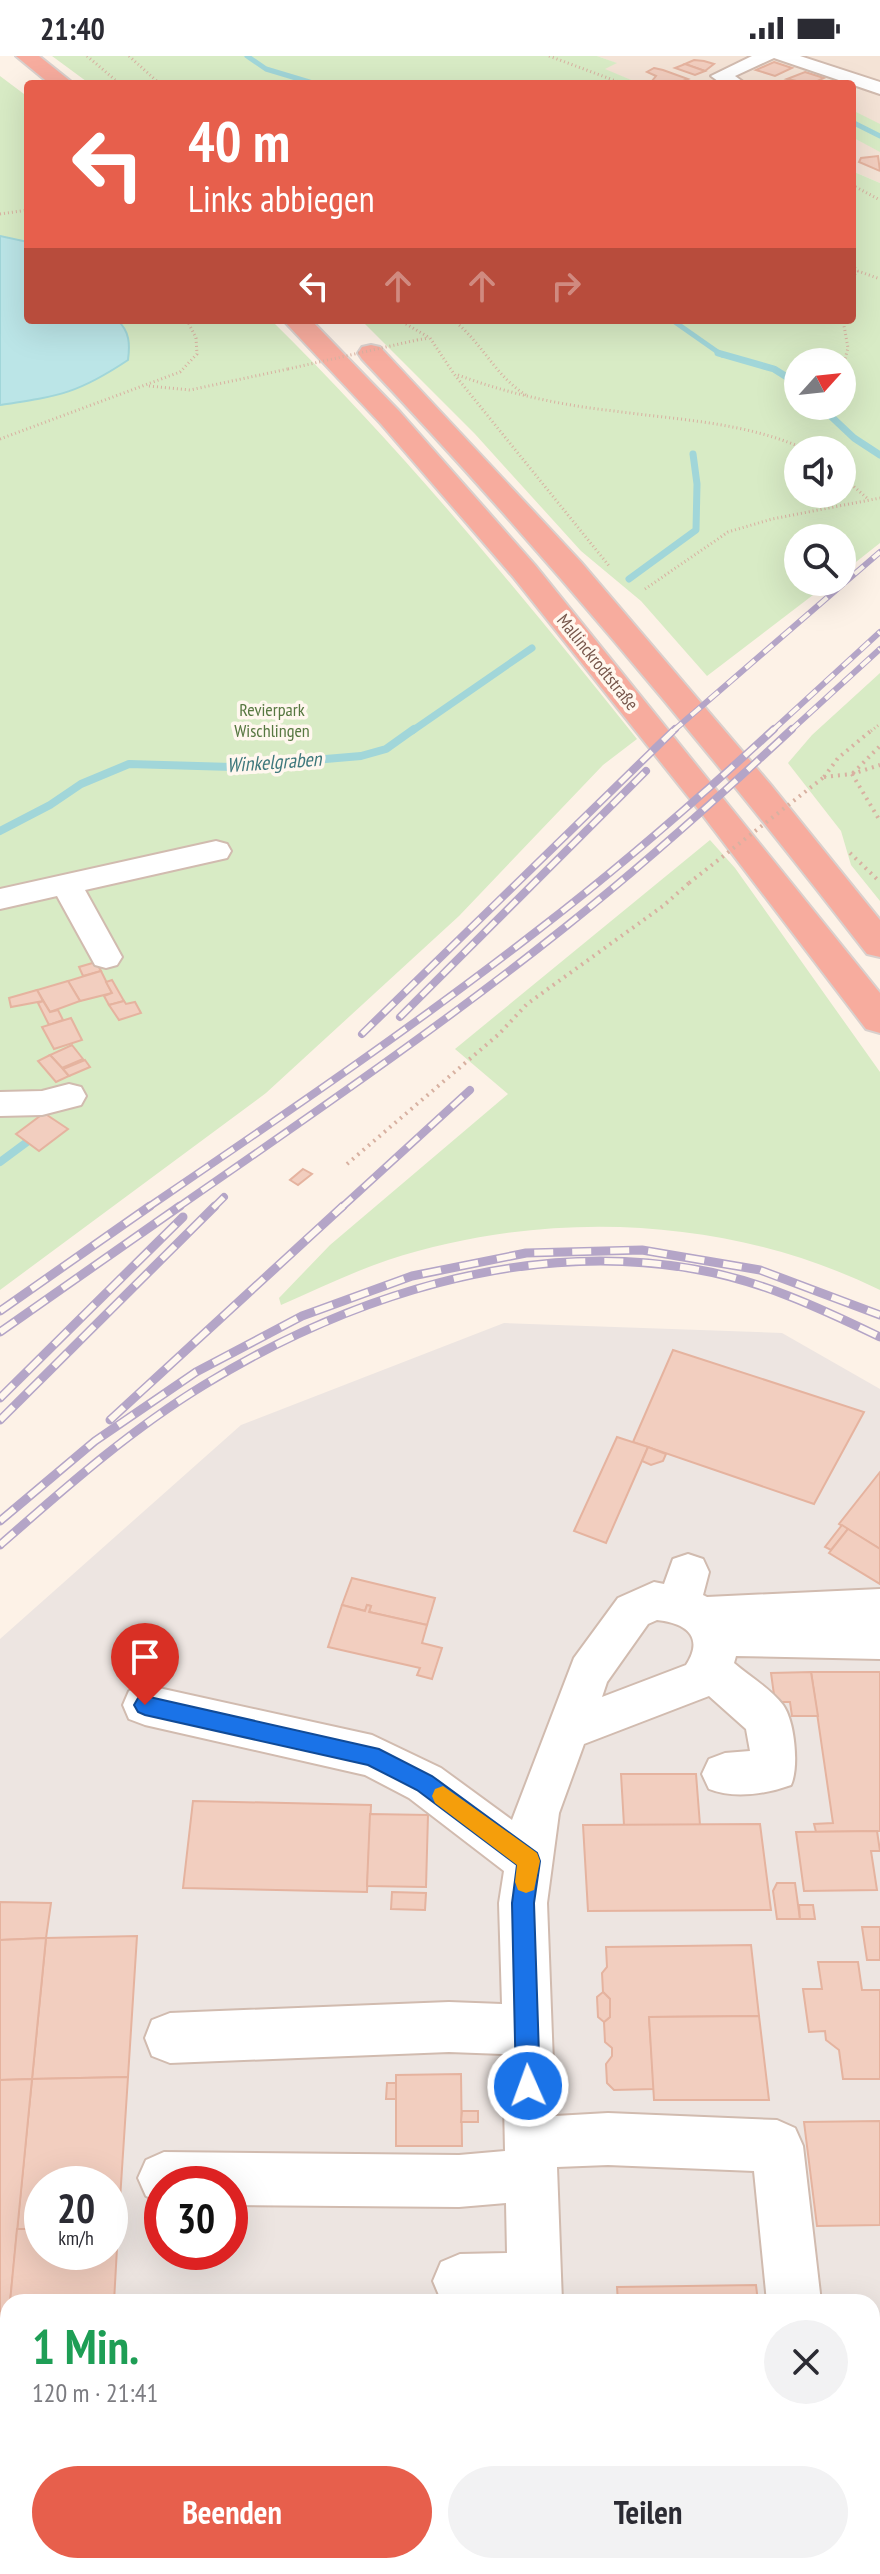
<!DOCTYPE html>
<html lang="de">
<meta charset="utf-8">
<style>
body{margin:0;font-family:"PT Sans Narrow",sans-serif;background:#f2f2f3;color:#2b2b33;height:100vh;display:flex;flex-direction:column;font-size:30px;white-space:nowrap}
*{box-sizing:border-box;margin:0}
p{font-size:26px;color:#7c7c81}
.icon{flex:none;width:44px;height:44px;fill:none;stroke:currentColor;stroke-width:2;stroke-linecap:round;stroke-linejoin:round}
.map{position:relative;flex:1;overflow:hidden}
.side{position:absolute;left:0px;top:2238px;width:880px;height:280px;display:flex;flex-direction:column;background:#fff;border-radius:24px 24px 0 0;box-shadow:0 8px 32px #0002}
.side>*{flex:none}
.guide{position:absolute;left:24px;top:24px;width:832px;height:244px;border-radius:8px;box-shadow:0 8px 32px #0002;background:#e75f4c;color:#fff;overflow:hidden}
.needle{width:52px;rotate:63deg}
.tools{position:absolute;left:784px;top:292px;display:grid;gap:16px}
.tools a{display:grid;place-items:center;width:72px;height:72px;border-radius:50%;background:#fff;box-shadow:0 8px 32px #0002;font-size:40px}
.speed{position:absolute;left:24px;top:2110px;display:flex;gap:16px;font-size:40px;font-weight:700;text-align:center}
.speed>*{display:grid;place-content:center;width:104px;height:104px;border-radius:50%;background:#fff;box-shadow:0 8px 32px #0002;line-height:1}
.speed small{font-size:20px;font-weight:400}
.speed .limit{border:12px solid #d22;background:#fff;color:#111}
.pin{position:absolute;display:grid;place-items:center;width:68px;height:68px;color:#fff;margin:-82px -34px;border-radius:50% 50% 50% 0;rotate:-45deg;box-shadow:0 0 8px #0007}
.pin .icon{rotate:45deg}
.me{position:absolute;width:88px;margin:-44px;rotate:358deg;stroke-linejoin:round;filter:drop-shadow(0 0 6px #0008)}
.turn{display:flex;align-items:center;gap:28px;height:168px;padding:0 32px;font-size:36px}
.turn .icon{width:104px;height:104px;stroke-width:2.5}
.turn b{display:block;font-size:56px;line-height:68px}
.lanes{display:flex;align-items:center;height:76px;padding:0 32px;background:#0003;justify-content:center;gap:40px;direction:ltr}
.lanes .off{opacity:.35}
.round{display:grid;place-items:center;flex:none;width:84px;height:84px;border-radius:42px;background:#f2f2f3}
.overview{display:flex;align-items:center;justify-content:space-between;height:136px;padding:0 32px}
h1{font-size:48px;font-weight:800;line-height:60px;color:#1e9e55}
.button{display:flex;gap:16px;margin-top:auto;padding:16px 32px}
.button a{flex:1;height:92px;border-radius:48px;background:#e75f4c;color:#fff;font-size:32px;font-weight:800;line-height:92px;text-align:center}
.button a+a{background:#f2f2f3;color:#2b2b33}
.status{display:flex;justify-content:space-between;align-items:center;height:56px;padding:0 40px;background:#fff;direction:ltr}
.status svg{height:22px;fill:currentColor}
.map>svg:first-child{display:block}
</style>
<div class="status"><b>21:40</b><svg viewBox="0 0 49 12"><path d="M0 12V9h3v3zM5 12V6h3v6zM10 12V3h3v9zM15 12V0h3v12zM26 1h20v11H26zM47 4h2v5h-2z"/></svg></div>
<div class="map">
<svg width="880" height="2518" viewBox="0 0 880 2518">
<rect width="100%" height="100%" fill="#fdf2e7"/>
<polygon fill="#f4e3d6" points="597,0 880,0 880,127 852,115 852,28 641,28 603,13 616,7"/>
<path fill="#ede5e1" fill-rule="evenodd" d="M504,1267L782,1277L880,1333V2518H0V1583L241,1369ZM42,2128H110V2196H42ZM162,2128H230V2196H162ZM8,2246H872V2510H8Z"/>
<g fill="#d8ebc5" fill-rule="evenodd">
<polygon points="52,0 597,0 617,7 605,13 641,28 90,28"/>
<path d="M0,20L28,41V264H271C404,395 521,538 637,683L603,709L459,860L266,1037L0,1234Z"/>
<polygon points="852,54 880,68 880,96 852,81"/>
<path d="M852,115L880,127V487L842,517V482H798V526H830L707,620L641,545L581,495L475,378L361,264H852ZM798,306H842V350H798ZM842,394V438H798V394Z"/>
<polygon points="880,617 880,845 851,809 841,775 788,707 812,679"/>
<path d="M710,784L735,812L880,1016V1234C729,1160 548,1152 388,1204C352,1216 316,1234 281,1249L279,1242L330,1189L508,1038L455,993Z"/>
</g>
<path fill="#bbe5e7" stroke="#a1d6d9" stroke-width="2" d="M0,180L28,186V264H117C130,275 130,289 128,304C77,338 59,340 0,349Z"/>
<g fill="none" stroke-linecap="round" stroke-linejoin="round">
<g stroke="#a1d6d9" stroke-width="5">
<polyline points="247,0 266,13 316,28"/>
<polyline points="852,66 880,80"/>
<polyline points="672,264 722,299"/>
</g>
<g stroke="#a1d6d9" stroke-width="7">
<polyline points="718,297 774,313 798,328"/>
<polyline points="820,350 854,382 880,399"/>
<polyline points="629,523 696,474 697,428 693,398"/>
<polyline points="412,675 532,592"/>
</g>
<g stroke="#a1d6d9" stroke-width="8">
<polyline points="0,775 50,749 81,728 129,708 232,711 361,700 386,693 414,673"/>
<polyline points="0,1106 27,1086"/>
</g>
</g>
<g fill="#f2cebf" stroke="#e5b39f" stroke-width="2">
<polygon points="694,4 704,5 714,8 705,15 685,8"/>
<polygon points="774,6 792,12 775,20 756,14"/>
<polygon points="685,8 705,15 695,19 675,12"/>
<polygon points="654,12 663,14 688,23 675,28 661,28 652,25 656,20 647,16"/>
<polygon points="805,16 824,22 811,28 787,23"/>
<polygon points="878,100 880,115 859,106 861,102"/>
<polygon points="96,906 101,915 83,920 79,911"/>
<polygon points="101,915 112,937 80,945 68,925"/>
<polygon points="112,924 124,945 109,949 104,940 112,937 106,926"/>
<polygon points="68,925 80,945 50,956 37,934"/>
<polygon points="37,934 43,945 11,951 9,942"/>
<polygon points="43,945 50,956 58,954 63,964 49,969 38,947"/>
<polygon points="124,945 126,948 135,946 141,957 119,964 109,949"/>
<polygon points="71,962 82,984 54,993 42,971"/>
<polygon points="72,989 83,1003 62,1012 50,999"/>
<polygon points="50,999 63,1013 69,1020 56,1026 38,1005"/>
<polygon points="85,1004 90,1011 69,1020 63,1013"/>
<polygon points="44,1057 68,1073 39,1095 16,1078"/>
<polygon points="303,1113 312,1118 298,1129 290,1124"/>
<polygon points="673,1294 864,1356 814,1448 633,1386"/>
<polygon points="617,1381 648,1391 606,1487 574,1475"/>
<polygon points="648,1391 666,1398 663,1405 651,1409 642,1405"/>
<polygon points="880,1416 880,1493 839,1468"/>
<polygon points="842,1469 848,1473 831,1494 825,1491"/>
<polygon points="848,1473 880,1493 880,1528 829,1497"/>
<polygon points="352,1522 435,1542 427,1569 369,1556 371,1550 367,1549 365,1555 342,1549"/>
<polygon points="342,1549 365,1555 367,1549 371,1550 369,1556 427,1569 422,1587 442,1592 432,1623 417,1619 420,1612 328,1591"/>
<polygon points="811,1616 880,1616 880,1775 816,1776 814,1768 833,1767"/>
<polygon points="811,1616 818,1660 792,1660 790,1646 775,1646 771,1617"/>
<polygon points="621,1718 696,1718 700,1769 624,1769"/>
<polygon points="193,1745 371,1749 367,1836 183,1832"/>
<polygon points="370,1758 428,1759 426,1831 367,1830"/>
<polygon points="760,1768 771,1854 588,1855 583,1769"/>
<polygon points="877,1775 880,1795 871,1795 877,1834 804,1835 796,1776"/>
<polygon points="777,1827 795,1827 800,1863 777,1863 773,1835"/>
<polygon points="392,1836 426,1837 425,1854 391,1853"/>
<polygon points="0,1846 51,1847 46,1882 0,1884"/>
<polygon points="799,1849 813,1849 815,1863 800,1863"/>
<polygon points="862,1871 880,1871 880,1904 867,1904"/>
<polygon points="137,1880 128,2021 32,2023 46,1882"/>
<polygon points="46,1882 32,2023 0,2024 0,1884"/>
<polygon points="751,1889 759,1960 649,1961 654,2033 614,2034 607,2027 606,2008 612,2000 612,1992 605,1986 604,1966 610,1961 610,1943 603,1936 602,1917 607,1911 606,1891"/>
<polygon points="818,1906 858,1906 862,1934 880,1934 880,2023 843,2023 839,1994 826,1984 825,1975 809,1976 803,1933 822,1933"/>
<polygon points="603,1936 610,1943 610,1961 604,1966 598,1961 597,1941"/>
<polygon points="759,1960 769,2044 654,2044 649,1961"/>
<polygon points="461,2018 462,2090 396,2090 396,2019"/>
<polygon points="128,2021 118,2174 110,2174 110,2128 42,2128 42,2173 17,2173 32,2023"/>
<polygon points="32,2023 8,2268 0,2268 0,2024"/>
<polygon points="387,2027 396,2027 396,2043 386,2043"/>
<polygon points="462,2055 478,2055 478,2066 461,2066"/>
<polygon points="880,2065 880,2169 817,2170 804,2066"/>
<polygon points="17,2173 42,2173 42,2196 110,2196 110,2174 118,2174 114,2246 10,2246"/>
<polygon points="756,2229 758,2246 618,2246 617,2231"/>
<polygon points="0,2268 8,2268 0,2349"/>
<polygon points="5,2302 8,2302 8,2474 0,2474 0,2349"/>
<polygon points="0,2474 8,2474 8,2510 96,2510 96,2518 0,2518"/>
<rect x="412" y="2510" width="45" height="8"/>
<polygon points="634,2510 785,2510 786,2518 635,2518"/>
</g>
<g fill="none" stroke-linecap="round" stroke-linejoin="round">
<g stroke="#d1bbaf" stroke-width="4">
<g id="minor">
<polygon points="752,0 800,0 880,26 880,38 774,2 735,20 746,28 722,28 711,20"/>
<polygon points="216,785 227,788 231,795 227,802 85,834 122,901 117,909 106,912 95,909 57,840 0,853 0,833"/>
<polygon points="69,1028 81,1031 86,1040 81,1049 42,1059 0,1060 0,1036 42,1035"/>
<path d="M688,1498L703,1503L709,1516L703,1539L707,1541L880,1533V1603L736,1600L734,1607C749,1620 771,1633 783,1649C795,1666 799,1711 791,1729C766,1738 734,1743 709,1733L702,1718L709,1703L725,1697L750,1695L746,1673L709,1640L584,1688L559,1757L547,1847L555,2060L608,2057L777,2064L795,2072L803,2090L821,2246H767L754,2115L608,2109L557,2111L562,2246L441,2244L433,2225L441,2206L460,2198L507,2197L506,2147L459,2151L230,2149V2128H162V2147L146,2140L138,2122L146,2104L164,2096L459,2099L505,2095L503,1998L449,1996L170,2007L152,2000L145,1982L152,1964L170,1957L449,1946L502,1948L499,1847L504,1815L409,1742L365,1719L145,1669L129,1663L123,1649L129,1635L145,1629L372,1679L441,1712L512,1764L574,1602L618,1542L654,1526L664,1528L673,1503ZM657,1564C685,1567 705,1580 686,1609L602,1641L607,1626L648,1568Z"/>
<rect x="515" y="2510" width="58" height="8"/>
<polygon points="794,2510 852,2510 853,2518 795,2518"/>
</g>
</g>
<g stroke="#d9d0cd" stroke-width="4">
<g id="highway">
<polygon points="16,0 39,0 74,28 50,28"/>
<polygon points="283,264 311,264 400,356 535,509 880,937 880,977 866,973 698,753 514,522 381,368"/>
<path d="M371,289L380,291L581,506L771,729L880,864V901L867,898C707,691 541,492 362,303L358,297L362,291Z"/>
</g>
</g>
<g stroke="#d8b1a1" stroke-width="3" stroke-dasharray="1 3" stroke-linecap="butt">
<polyline points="87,0 120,28"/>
<polyline points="129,0 160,28"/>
<polyline points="549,0 624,28"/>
<polyline points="852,129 880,144"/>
<polyline points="0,158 28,154"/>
<polyline points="852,209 858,215 880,223"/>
<polyline points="852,221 858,215"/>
<polyline points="399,264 430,282 454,318 610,511"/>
<path d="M453,264C482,286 495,320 526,339"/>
<polyline points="417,284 429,282"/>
<polyline points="842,314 848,292 843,264"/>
<path d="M458,319C509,338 560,349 614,355C679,364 746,366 807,394"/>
<polyline points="149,330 190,334 288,313"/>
<polyline points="0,383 180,316 197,298 196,282 187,264"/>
<polyline points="842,420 868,443"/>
<polyline points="645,533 728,476 772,463 880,442"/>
<polyline points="871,675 880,668"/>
</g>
<g stroke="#d8b1a1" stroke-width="4" stroke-dasharray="2 5" stroke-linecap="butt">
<polyline points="853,717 880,690"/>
<polyline points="852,718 880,765"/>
<polyline points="824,721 838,702 873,673"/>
<polyline points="824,721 852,718 880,709"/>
<polyline points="850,797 880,826"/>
<polyline points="347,1108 499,978 527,948 663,850 689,827"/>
</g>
<use href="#minor" fill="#fff" fill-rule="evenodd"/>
<use href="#highway" fill="#f7ac9e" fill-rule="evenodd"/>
<g stroke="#b4a5c7" stroke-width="6">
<g id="rail-far2">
<polyline points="673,675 880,496"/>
<polyline points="772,675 880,576"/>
<polyline points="790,675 880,593"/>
</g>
</g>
<g stroke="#b4a5c7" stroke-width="8">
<g id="rail-far1">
<polyline points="400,961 646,715"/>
<polyline points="362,978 675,673"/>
<path d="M147,1152C279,1062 412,972 538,874C620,811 698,743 774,673"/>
<path d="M177,1152C308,1061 440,971 564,872C643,809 718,742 792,673"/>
<polyline points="213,1152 224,1141"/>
<polyline points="341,1152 470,1034"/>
</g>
</g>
<g stroke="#b4a5c7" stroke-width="9">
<g id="rail">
<polyline points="0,1255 150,1150"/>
<polyline points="0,1276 180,1150"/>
<polyline points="0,1342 183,1161"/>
<polyline points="0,1364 215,1150"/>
<polyline points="110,1364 343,1150"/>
<polyline points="0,1465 95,1385 196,1316 302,1260 412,1220 526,1197 642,1194 760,1214 880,1259"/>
<path d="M0,1489C65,1432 130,1374 204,1329C347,1241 524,1183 694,1213C760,1224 820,1252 880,1281"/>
</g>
</g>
<use href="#rail-far2" stroke="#fff7ee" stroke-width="4" stroke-dasharray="12" stroke-linecap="butt"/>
<use href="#rail-far1" stroke="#fff7ee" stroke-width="5" stroke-dasharray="15" stroke-linecap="butt"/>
<use href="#rail" stroke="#fff7ee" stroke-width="6" stroke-dasharray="19" stroke-linecap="butt"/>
<polyline stroke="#d8b1a1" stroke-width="3" stroke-dasharray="1 3" stroke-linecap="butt" points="288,313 417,284"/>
<polyline stroke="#d8b1a1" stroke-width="4" stroke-dasharray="2 5" stroke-linecap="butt" points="689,827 824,721"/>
</g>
<polygon fill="#1a73e8" stroke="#114b97" stroke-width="2" points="145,1640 379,1693 432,1720 537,1797 540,1805 534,1847 540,2030 537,2039 528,2042 520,2039 516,2030 512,1847 517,1809 417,1734 368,1709 145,1659 138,1656 134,1649 138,1642"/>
<polygon fill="#f59e0b" points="443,1730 537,1797 540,1805 534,1834 526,1837 518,1834 515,1826 517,1809 435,1747 432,1740 435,1733"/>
<g text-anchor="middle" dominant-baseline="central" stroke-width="7" stroke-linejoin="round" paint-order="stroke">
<g font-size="18" fill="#77564b" stroke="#fff7ee">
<text transform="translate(598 606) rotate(51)">Mallinckrodtstraße</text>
</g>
<g font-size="18" fill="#567740" stroke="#fff7ee">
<text x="272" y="653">Revierpark<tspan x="272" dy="21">Wischlingen</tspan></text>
</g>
<g font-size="20" font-style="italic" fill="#3e787c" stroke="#fff7ee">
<text transform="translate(274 706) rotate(-4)">Winkelgraben</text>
</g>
</g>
</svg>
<div class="tools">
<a><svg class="needle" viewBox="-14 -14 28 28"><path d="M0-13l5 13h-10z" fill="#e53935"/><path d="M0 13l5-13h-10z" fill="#7c7c81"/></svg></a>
<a><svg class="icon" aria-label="sound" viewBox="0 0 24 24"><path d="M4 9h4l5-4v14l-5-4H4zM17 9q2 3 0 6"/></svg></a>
<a><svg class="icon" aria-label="search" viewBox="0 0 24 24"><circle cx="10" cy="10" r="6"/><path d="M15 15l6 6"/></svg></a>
</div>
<div class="speed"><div>20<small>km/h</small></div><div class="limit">30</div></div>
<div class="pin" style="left:145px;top:1649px;background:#d93025"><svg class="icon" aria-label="arrive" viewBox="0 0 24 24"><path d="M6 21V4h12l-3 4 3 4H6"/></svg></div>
<svg class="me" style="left:528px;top:2030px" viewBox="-20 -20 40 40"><circle r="17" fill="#1a73e8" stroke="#fff" stroke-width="3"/><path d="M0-11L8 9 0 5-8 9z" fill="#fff"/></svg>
<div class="guide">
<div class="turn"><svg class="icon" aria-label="left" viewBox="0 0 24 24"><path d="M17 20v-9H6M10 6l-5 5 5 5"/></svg><div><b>40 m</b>Links abbiegen</div></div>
<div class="lanes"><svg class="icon" aria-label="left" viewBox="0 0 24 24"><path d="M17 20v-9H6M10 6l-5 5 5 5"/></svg><svg class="icon off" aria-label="ahead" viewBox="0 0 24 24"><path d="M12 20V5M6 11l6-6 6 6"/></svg><svg class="icon off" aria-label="ahead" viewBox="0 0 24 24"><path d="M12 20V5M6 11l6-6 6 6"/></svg><svg class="icon off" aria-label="right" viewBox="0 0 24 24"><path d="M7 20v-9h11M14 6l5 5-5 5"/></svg></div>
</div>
<section class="side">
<div class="overview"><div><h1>1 Min.</h1><p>120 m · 21:41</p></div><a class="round"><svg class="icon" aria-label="close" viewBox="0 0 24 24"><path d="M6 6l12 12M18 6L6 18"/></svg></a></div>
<div class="button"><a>Beenden</a><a>Teilen</a></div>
</section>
</div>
